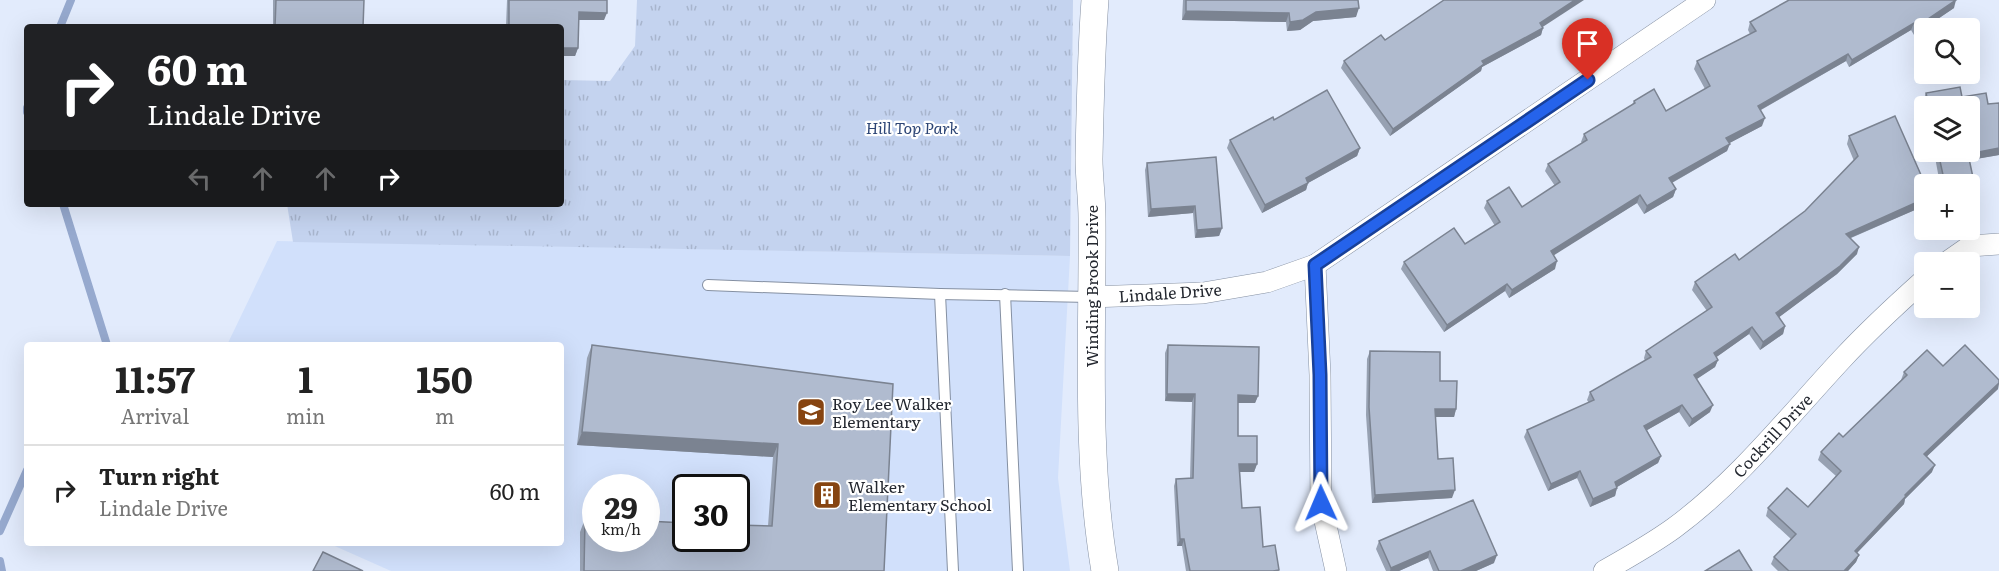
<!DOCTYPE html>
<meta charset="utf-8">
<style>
body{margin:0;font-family:Literata,serif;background:#f2f2f2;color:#222;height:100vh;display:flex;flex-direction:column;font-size:22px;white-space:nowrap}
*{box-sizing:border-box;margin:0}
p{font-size:20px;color:#767676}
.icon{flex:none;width:33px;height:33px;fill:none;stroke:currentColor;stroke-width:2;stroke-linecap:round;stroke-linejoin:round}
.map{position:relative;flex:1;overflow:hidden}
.panel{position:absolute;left:24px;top:342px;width:540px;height:204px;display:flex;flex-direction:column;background:#fff;border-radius:6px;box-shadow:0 6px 24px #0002}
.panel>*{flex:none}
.hud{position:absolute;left:24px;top:24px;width:540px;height:183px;border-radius:6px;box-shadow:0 6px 24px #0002;background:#202124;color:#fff;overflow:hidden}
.controls{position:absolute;left:1914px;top:18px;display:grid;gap:12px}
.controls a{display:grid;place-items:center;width:66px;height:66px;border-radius:6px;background:#fff;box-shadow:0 6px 24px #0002;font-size:30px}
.speed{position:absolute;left:582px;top:474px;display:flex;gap:12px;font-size:30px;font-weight:700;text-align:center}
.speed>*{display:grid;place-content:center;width:78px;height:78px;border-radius:50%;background:#fff;box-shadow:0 6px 24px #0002;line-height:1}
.speed small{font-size:15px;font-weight:400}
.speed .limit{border:3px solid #111;border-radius:9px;background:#fff;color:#111}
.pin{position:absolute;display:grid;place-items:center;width:51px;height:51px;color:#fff;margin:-62px -26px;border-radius:50% 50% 50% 0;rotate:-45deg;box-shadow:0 0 6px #0007}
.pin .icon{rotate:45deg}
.me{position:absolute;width:66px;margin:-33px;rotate:359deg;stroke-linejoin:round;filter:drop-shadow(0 0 4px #0008)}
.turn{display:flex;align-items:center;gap:21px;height:126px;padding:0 24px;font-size:27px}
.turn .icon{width:78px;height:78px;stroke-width:2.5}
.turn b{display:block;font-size:42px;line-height:51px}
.lanes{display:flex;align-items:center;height:57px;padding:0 24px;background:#0003;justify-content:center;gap:30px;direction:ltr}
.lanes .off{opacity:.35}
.eta{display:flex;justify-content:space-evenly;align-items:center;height:102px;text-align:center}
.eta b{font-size:36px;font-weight:700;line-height:42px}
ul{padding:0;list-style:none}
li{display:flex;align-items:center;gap:18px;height:90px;padding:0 24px;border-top:2px solid #e0e0e0}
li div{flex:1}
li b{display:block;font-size:22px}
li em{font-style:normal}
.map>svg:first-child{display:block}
</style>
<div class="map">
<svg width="1999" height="571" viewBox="0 0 1999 571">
<defs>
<pattern id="grass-tufts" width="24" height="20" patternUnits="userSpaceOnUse" patternTransform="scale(1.5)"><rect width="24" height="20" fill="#c4d3ef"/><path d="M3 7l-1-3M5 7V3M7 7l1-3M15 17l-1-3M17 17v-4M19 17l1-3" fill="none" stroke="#a8b5cd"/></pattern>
</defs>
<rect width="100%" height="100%" fill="#e2ebfc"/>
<path fill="#d1e0fb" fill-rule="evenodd" d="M277,241L1070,256L1058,478L1070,571H391L328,543H561V345H227ZM596,488H646V538H596ZM686,488H736V538H686Z"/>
<polygon fill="url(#grass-tufts)" points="637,0 1073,0 1070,256 293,242 287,204 561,204 561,80 610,81 635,46"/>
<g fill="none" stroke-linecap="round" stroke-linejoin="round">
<g stroke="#96a9ce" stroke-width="8">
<polyline points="60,27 71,0"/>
<polyline points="27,108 27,112"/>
<polyline points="63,204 107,345"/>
<polyline points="0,531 27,470"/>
<polyline points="0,561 2,571"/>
</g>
<g stroke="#8590a2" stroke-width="12">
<g id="service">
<polyline points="708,285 940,294 1090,297"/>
<polyline points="940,294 953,571"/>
<polyline points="1005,294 1018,571"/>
</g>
</g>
<g stroke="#8590a2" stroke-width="22">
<g id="minor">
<polyline points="1947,262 1970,246 1999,244"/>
<polyline points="1315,265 1320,375 1321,503 1336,571"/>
<polyline points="1090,297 1203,293 1267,282 1315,265 1705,0"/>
<path d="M1604,571C1627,558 1652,544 1674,528C1738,481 1788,417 1842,359C1868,331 1896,305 1924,280"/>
</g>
</g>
<g stroke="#8590a2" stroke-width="28">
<path id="tertiary" d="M1095,0C1091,53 1090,106 1089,159C1089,178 1092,198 1092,218C1093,335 1085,454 1105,571"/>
</g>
<use href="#service" stroke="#fff" stroke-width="10"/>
<use href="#minor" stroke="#fff" stroke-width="21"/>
<use href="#tertiary" stroke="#fff" stroke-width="27"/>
</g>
<g fill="#97a1b2">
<polygon points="273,0 364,0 363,27 273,27"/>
<polygon points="507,0 607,0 604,20 578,20 578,48 575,56 561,56 561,27 506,27"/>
<polygon points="1183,0 1358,0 1356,17 1313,21 1300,30 1287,31 1286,22 1182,20"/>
<polygon points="1954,8 1914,35 1911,30 1849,67 1846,61 1761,110 1762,126 1729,143 1727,151 1672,183 1676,189 1673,197 1644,214 1637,203 1553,255 1555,269 1509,298 1505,291 1444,332 1401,269 1404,262 1465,244 1495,226 1484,208 1487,201 1522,207 1555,186 1545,171 1548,164 1582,143 1581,142 1584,134 1632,105 1634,101 1666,111 1705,89 1694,69 1697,61 1750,34 1748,30 1750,22"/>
<polygon points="1543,27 1541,35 1482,67 1481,71 1390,136 1341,68 1344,61 1385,40"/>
<polygon points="1960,87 1962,97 1986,93 1988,104 1999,103 1999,155 1969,160 1974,182 1971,190 1970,190 1970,184 1940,184 1934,152 1970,152 1970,106 1925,106 1923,101 1926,93"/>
<polygon points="1274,120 1360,148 1357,156 1308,183 1306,190 1262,213 1227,148 1230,140"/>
<polygon points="1849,136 1924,184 1924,206 1851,238 1857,254 1837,274 1779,317 1785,326 1783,334 1760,350 1749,334 1716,357 1718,360 1715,367 1696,379 1710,412 1689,427 1679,412 1647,430 1661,456 1658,463 1617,487 1615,496 1590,507 1577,478 1548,491 1524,437 1527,430 1589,403 1587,400 1590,392 1645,361 1644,358 1646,351 1707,311 1692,290 1695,282 1739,260 1805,211 1854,161 1847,144"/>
<polygon points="1147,163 1222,228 1219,236 1195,238 1193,213 1148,217 1145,170"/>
<polygon points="592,345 893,384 884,571 580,571 580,532 585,519 768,526 773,457 577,445 587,358"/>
<polygon points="1168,345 1258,396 1255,403 1238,403 1238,436 1257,464 1254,472 1240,472 1242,508 1263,547 1279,570 1279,571 1186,571 1182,546 1177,546 1174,486 1176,479 1190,478 1192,402 1165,401 1165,353"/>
<polygon points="1370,351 1440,381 1456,409 1454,417 1435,417 1438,459 1452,498 1372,503 1366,415 1367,359"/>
<polygon points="1943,366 1999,380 1998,389 1926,457 1932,472 1905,499 1904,504 1857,553 1859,555 1856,562 1848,571 1778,571 1771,564 1774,557 1791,539 1766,516 1768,508 1808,507 1836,476 1818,460 1821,452 1843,437 1901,380 1904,372"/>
<polygon points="1379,541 1494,563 1476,571 1433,571 1428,558 1399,571 1386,571 1376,549"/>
</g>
<g fill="#7b8391">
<polygon points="1575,0 1584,0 1538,30 1540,23"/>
<polygon points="1956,0 1954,8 1914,35 1916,27"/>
<polygon points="1359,8 1356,17 1313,21 1300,30 1287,31 1290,22 1316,12"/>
<polygon points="1186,11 1289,13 1286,22 1182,20"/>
<polygon points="579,12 607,13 604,20 576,20"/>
<polygon points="1914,23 1911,30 1849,67 1852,60"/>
<polygon points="1543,28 1541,35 1482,67 1481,71 1390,136 1393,129 1482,61"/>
<polygon points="561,48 578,48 575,56 561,56"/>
<polygon points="1848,54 1846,61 1755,113 1758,106"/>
<polygon points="1765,118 1762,126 1724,146 1726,138"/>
<polygon points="1730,144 1727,151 1666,186 1669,178"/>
<polygon points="1360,148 1357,156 1308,183 1306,190 1262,213 1265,205 1306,178"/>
<polygon points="1999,148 1999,155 1965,161 1968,154"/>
<polygon points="1974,182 1971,190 1970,190 1970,184 1964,184"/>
<polygon points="1676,189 1673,197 1644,214 1647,206"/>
<polygon points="1640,195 1637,203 1548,259 1551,251"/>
<polygon points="1924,199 1924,206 1843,241 1846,234"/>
<polygon points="1195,206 1193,213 1148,217 1151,209"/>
<polygon points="1222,228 1219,236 1195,238 1197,230"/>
<polygon points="1859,247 1857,254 1837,274 1774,321 1776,313"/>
<polygon points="1557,261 1555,269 1509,298 1512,290"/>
<polygon points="1507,284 1505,291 1444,332 1447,325"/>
<polygon points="1785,326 1783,334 1760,350 1763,342"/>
<polygon points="1752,327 1749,334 1711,361 1714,353"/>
<polygon points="1718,360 1715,367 1691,383 1694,375"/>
<polygon points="1999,383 1998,389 1921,462 1924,454"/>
<polygon points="1167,394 1195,394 1192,402 1165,401"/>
<polygon points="1238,395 1258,396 1255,403 1236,403"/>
<polygon points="1682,405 1679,412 1642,433 1644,426"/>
<polygon points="1713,405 1710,412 1689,427 1692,419"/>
<polygon points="1435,409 1456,409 1454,417 1432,417"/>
<polygon points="582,432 778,444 773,457 577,445"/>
<polygon points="1661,456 1658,463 1612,490 1615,482"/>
<polygon points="1239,464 1257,464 1254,472 1236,472"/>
<polygon points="1935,465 1932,472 1905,499 1904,504 1852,558 1855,551 1905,495"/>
<polygon points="1580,471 1577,478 1548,491 1551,484"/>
<polygon points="1617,488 1615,496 1590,507 1593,499"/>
<polygon points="1455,490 1452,498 1372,503 1375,495"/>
<polygon points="1180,539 1184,539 1182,546 1177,546"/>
<polygon points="1430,551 1428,558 1399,571 1390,571 1391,568"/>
<polygon points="1497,555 1494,563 1476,571 1461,571"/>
<polygon points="1859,555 1856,562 1848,571 1844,571"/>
</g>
<g fill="#b0bbcf" stroke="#7b8391" stroke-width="1.5">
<polygon points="276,0 364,0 363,27 275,27"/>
<polygon points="509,0 607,0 607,13 579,12 578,48 561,48 561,27 509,27"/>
<polygon points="1186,0 1358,0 1359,8 1316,12 1303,20 1290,22 1289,13 1186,11"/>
<polygon points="1444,0 1575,0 1540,23 1543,28 1482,61 1484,64 1393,129 1344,61 1381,35 1385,40"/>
<polygon points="1789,0 1956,0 1916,27 1914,23 1852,60 1848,54 1758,106 1765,118 1726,138 1730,144 1669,178 1676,189 1647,206 1640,195 1551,251 1557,261 1512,290 1507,284 1447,325 1404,262 1454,228 1465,244 1500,222 1487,201 1509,187 1522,207 1560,182 1548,164 1587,140 1584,134 1635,103 1634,101 1654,89 1666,111 1710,86 1697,61 1756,31 1750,22"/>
<polygon points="1960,87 1962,97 1986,93 1988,104 1999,103 1999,148 1968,154 1974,182 1964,184 1945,184 1938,152 1970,152 1970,106 1929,106 1926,93"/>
<polygon points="1327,90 1360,148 1306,178 1308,183 1265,205 1230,140 1273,117 1274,120"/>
<polygon points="1895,116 1925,184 1924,184 1924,199 1846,234 1859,247 1840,266 1776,313 1785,326 1763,342 1752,327 1714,353 1718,360 1694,375 1713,405 1692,419 1682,405 1644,426 1661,456 1615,482 1617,488 1593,499 1580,471 1551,484 1527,430 1594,400 1590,392 1651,357 1646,351 1712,307 1695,282 1735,254 1739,260 1805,211 1858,156 1849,136"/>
<polygon points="1216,157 1222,228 1197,230 1195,206 1151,209 1147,163"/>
<polygon points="592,345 893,384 884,571 584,571 585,519 596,520 596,538 646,538 646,521 686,523 686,538 736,538 736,525 772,526 778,444 582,432"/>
<polygon points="1168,345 1259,347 1258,396 1238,395 1238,436 1257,436 1257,464 1239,464 1242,508 1260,507 1263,547 1275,545 1279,570 1273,571 1190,571 1184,539 1180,539 1176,479 1193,478 1195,394 1167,394"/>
<polygon points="1965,345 1999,380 1999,383 1924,454 1935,465 1905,495 1906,496 1855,551 1859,555 1844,571 1789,571 1774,557 1796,534 1768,508 1787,488 1808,507 1841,471 1821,452 1839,433 1843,437 1907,375 1904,372 1927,350 1943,366"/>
<polygon points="1370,351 1440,352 1440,381 1457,381 1456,409 1435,409 1438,459 1453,458 1455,490 1375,495 1369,407"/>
<polygon points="1473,500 1497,555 1461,571 1439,571 1430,551 1391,568 1379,541"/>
<polygon points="1739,550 1752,571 1705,571"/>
<polygon points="323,552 363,571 313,571"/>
</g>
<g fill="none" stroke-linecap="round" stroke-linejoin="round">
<g stroke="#184099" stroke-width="15">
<polyline id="route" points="1321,503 1320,375 1315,265 1588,80"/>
</g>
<use href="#route" stroke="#2563eb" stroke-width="10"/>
</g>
<defs>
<g id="school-square" transform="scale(1.5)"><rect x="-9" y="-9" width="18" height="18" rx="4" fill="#864411" stroke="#fff"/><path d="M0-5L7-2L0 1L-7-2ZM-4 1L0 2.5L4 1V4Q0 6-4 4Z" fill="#fff"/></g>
<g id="building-square" transform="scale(1.5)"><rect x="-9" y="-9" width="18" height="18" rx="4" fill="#864411" stroke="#fff"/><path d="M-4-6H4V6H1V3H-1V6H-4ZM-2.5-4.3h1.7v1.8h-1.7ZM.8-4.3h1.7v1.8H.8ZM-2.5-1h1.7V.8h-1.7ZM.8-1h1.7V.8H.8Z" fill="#fff"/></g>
</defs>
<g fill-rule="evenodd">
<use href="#school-square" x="811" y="412"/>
<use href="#building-square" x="827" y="495"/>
</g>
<g text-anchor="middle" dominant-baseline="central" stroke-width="4.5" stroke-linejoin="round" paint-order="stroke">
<g font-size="16" font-style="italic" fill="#2d4575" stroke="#fff">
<text x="912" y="127">Hill Top Park</text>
</g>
<g font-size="16" fill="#23272f" stroke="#fff">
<text transform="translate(1091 286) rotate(-90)">Winding Brook Drive</text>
<text transform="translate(1170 292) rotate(-4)">Lindale Drive</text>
<text transform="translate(1772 435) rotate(-47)">Cockrill Drive</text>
</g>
<g font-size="16" fill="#23272f" stroke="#fff" text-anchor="start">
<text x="832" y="403">Roy Lee Walker<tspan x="832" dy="18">Elementary</tspan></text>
<text x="848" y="486">Walker<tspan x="848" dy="18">Elementary School</tspan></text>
</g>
</g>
</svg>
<div class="controls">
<a><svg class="icon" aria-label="search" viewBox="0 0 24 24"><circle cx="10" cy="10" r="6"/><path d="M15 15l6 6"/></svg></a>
<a><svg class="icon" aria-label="layers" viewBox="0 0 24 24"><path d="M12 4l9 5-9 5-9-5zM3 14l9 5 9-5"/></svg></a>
<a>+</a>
<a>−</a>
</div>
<div class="speed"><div>29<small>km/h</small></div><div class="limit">30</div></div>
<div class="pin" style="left:1588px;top:80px;background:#d93025"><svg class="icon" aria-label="arrive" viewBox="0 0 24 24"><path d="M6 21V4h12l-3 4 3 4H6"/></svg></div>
<svg class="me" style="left:1321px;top:503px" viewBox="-20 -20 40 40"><path d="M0-17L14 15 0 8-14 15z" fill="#2563eb" stroke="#fff" stroke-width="4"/></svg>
<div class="hud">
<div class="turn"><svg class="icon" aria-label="right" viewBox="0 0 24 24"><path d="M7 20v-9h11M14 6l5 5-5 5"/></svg><div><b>60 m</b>Lindale Drive</div></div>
<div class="lanes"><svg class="icon off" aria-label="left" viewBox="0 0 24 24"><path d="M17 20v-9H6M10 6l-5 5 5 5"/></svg><svg class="icon off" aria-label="ahead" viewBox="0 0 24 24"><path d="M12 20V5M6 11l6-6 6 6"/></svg><svg class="icon off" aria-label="ahead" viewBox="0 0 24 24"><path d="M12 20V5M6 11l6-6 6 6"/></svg><svg class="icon" aria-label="right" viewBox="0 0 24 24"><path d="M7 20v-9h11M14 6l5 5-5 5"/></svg></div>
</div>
<section class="panel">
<div class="eta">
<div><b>11:57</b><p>Arrival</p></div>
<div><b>1</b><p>min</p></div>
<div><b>150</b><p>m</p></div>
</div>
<ul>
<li><svg class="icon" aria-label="right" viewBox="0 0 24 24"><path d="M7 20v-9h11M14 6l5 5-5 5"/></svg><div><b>Turn right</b><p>Lindale Drive</p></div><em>60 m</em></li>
</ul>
</section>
</div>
